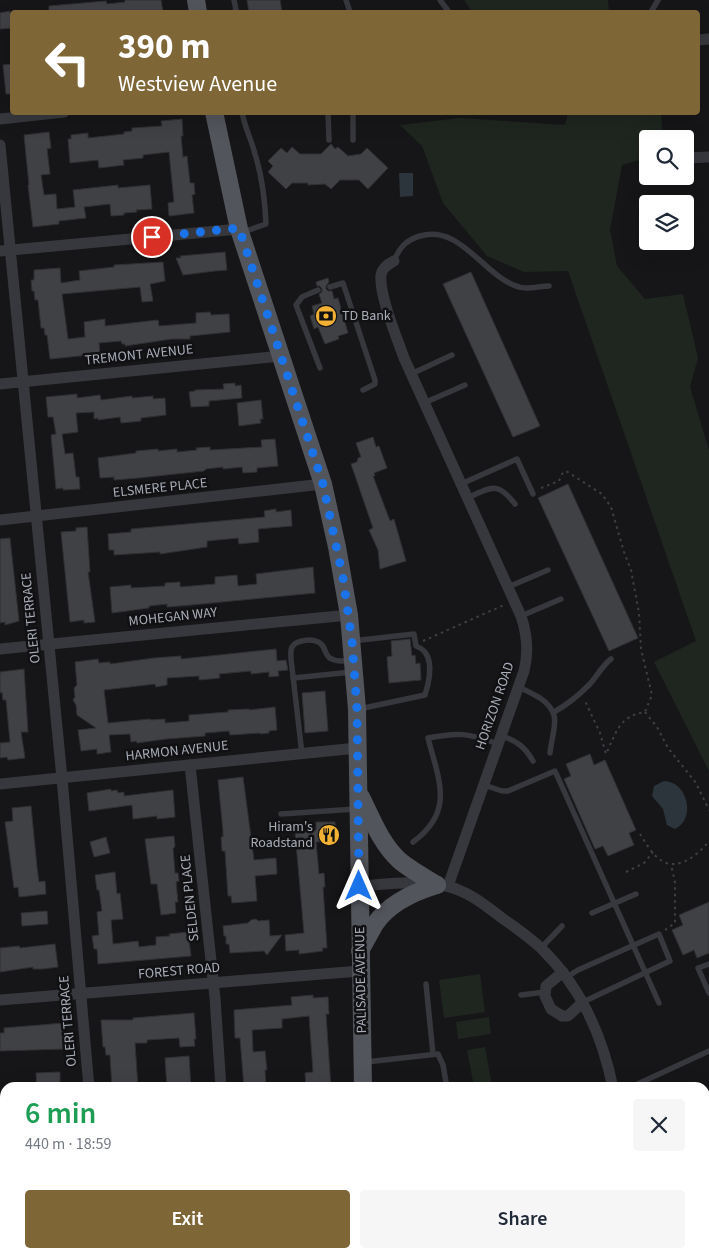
<!DOCTYPE html>
<meta charset="utf-8">
<style>
body{margin:0;font-family:"Source Sans 3",sans-serif;background:#f6f6f7;color:#1f2937;height:100vh;display:flex;flex-direction:column;font-size:19px;white-space:nowrap}
*{box-sizing:border-box;margin:0}
p{font-size:16px;color:#747a83}
.icon{flex:none;width:28px;height:28px;fill:none;stroke:currentColor;stroke-width:2;stroke-linecap:round;stroke-linejoin:round}
.map{position:relative;flex:1;overflow:hidden}
.sheet{position:absolute;left:0px;top:1082px;width:710px;height:176px;display:flex;flex-direction:column;background:#fff;border-radius:15px 15px 0 0;box-shadow:0 5px 20px #0002}
.sheet>*{flex:none}
.top-card{position:absolute;left:10px;top:10px;width:690px;height:105px;border-radius:5px;box-shadow:0 5px 20px #0002;background:#7e6636;color:#fff;overflow:hidden}
.controls{position:absolute;left:639px;top:130px;display:grid;gap:10px}
.controls a{display:grid;place-items:center;width:55px;height:55px;border-radius:5px;background:#fff;box-shadow:0 5px 20px #0002;font-size:25px}
.pin{position:absolute;display:grid;place-items:center;width:42px;height:42px;color:#fff;margin:-21px;border:2px solid #fff;border-radius:50%;box-shadow:0 1px 5px #0007}
.me{position:absolute;width:55px;margin:-28px;rotate:0deg;stroke-linejoin:round;filter:drop-shadow(0 0 4px #0008)}
.turn{display:flex;align-items:center;gap:18px;height:105px;padding:0 25px;font-size:22px}
.turn .icon{width:65px;height:65px;stroke-width:2.5}
.turn b{display:block;font-size:35px;line-height:42px}
.round{display:grid;place-items:center;flex:none;width:52px;height:52px;border-radius:5px;background:#f6f6f7}
.summary{display:flex;align-items:center;justify-content:space-between;height:85px;padding:0 25px}
h1{font-size:30px;font-weight:600;line-height:38px;color:#1e9e55}
.primary-button{display:flex;gap:10px;margin-top:auto;padding:10px 25px}
.primary-button a{flex:1;height:58px;border-radius:5px;background:#7e6636;color:#fff;font-size:20px;font-weight:600;line-height:58px;text-align:center}
.primary-button a+a{background:#f6f6f7;color:#1f2937}
.map>svg:first-child{display:block}
</style>
<div class="map">
<svg width="709" height="1258" viewBox="0 0 709 1258">
<rect width="100%" height="100%" fill="#161618"/>
<g fill="#1e261f">
<polygon points="464,0 608,0 609,12 472,12"/>
<polygon points="568,113 661,113 663,139 648,139 647,158 622,165 610,230 617,266 645,299 683,294 698,358 690,387 709,450 709,771 654,662 696,641 568,271 524,272 487,256 443,203 422,146 400,125 460,118 565,125"/>
<polygon points="480,974 485,1012 444,1018 439,980"/>
<polygon points="489,1017 491,1034 458,1039 456,1022"/>
<polygon points="485,1047 492,1086 474,1087 467,1050"/>
</g>
<g fill="#2c353c">
<polygon points="399,173 413,173 413,196 400,197"/>
<path d="M664,781C687,781 697,819 675,829L667,825L663,809L652,796L654,786Z"/>
</g>
<g fill="#404145" stroke="#303034">
<polygon points="125,0 161,0 163,12 49,12 49,6 106,1 107,4 125,2"/>
<polygon points="247,0 280,0 282,12 249,12"/>
<polygon points="10,11 12,28 0,29 0,13"/>
<polygon points="12,64 12,94 6,94 3,65"/>
<polygon points="182,119 183,136 181,136 183,157 187,156 190,183 194,183 195,194 192,195 194,213 169,216 168,203 174,202 169,152 143,155 143,158 123,160 124,165 99,168 98,160 70,163 68,139 71,139 71,135 88,133 88,138 124,134 124,132 132,131 132,128 162,126 161,121"/>
<polygon points="49,132 51,148 47,149 50,174 41,175 44,195 56,194 57,209 75,207 73,190 118,185 118,188 150,185 152,209 136,210 137,212 124,213 124,215 111,216 110,204 84,207 86,218 59,221 59,224 33,227 28,185 29,185 24,135"/>
<polygon points="331,144 335,149 338,147 348,156 361,154 367,148 388,168 368,189 359,180 340,180 331,189 325,184 308,185 308,183 292,183 286,189 268,172 273,166 268,161 281,148 287,153 292,147 300,154 321,154"/>
<polygon points="225,252 227,270 215,271 183,275 176,258 181,258 180,256"/>
<polygon points="163,262 165,281 150,284 153,301 142,302 140,287 62,294 68,339 85,337 84,322 105,319 105,326 158,320 159,326 196,323 196,313 210,312 211,315 229,314 230,332 190,336 190,339 172,339 125,346 125,344 122,344 121,341 99,343 100,354 50,359 47,335 45,335 44,328 41,328 38,300 35,300 34,291 32,291 31,280 34,280 34,270 60,268 61,283 80,280 79,271 114,267 114,265"/>
<polygon points="471,272 540,426 513,437 443,284"/>
<polygon points="328,278 329,282 326,286 326,289 328,291 332,291 334,299 338,298 348,333 338,336 339,339 325,344 318,327 314,329 310,316 314,314 312,306 322,303 319,294 322,292 322,289 320,286 317,286 316,282"/>
<polygon points="235,383 235,386 241,385 242,398 209,401 209,406 191,407 189,392 195,391 195,390 224,389 223,384"/>
<polygon points="77,394 77,398 100,395 101,400 132,396 132,398 153,396 153,399 165,398 166,415 141,418 141,421 121,423 120,417 98,420 98,418 94,419 94,412 76,413 78,432 62,434 65,454 73,453 76,477 79,477 80,489 63,490 63,488 56,489 51,435 56,434 53,417 48,417 46,397"/>
<polygon points="261,400 263,419 260,419 261,423 239,426 237,403"/>
<polygon points="373,437 376,447 379,446 387,468 374,473 375,476 373,476 390,521 394,519 406,561 380,569 378,550 369,530 373,528 351,464 357,462 358,458 361,457 356,443"/>
<polygon points="275,439 278,466 257,468 257,472 243,473 242,467 223,469 223,467 206,469 204,471 138,478 114,480 114,477 100,478 98,458 136,453 136,451 158,449 158,451 177,449 177,452 197,450 196,448 210,447 210,450 262,447 261,440"/>
<polygon points="568,484 638,638 609,651 538,498"/>
<polygon points="276,509 276,512 291,510 292,526 258,529 259,542 239,544 238,538 207,541 207,547 160,554 160,552 114,555 114,550 109,550 108,534 131,532 131,529 265,517 264,511"/>
<polygon points="87,527 90,572 88,572 95,622 84,623 84,620 70,622 61,532 76,531 76,528"/>
<polygon points="10,538 19,621 5,625 5,622 0,623 0,539"/>
<polygon points="313,567 315,593 191,605 167,607 167,604 149,606 149,608 112,613 110,587 131,585 131,588 165,586 165,583 180,582 180,587 215,584 215,577 237,575 238,586 257,584 256,574"/>
<polygon points="410,639 412,656 415,655 416,664 420,663 421,680 389,683 387,657 392,656 391,641"/>
<polygon points="276,649 277,661 286,660 288,670 278,671 279,676 269,677 269,672 251,674 251,671 219,674 220,678 199,680 199,676 167,678 167,685 156,687 155,684 104,690 108,723 150,719 150,720 165,719 165,723 189,721 189,715 228,712 228,710 249,709 249,710 275,707 277,730 269,731 269,733 260,734 260,733 230,735 229,731 205,733 205,736 166,739 137,743 136,741 131,742 130,734 109,735 111,752 97,754 97,749 81,751 78,730 96,728 77,715 76,705 73,700 75,697 74,688 77,685 75,662 98,659 99,663 110,662 110,664 154,658 181,656 181,659"/>
<polygon points="24,669 28,732 21,732 25,758 8,760 7,757 0,758 0,743 10,742 6,700 3,700 2,692 0,693 0,672"/>
<polygon points="325,691 328,731 305,733 302,693"/>
<polygon points="590,754 594,765 605,760 636,830 629,833 634,845 608,856 603,846 595,849 564,779 571,776 566,764"/>
<polygon points="243,777 254,860 276,858 277,874 255,876 257,901 232,903 231,896 228,896 225,851 222,851 221,837 223,837 223,831 218,780"/>
<polygon points="111,789 111,791 117,790 118,793 124,792 124,796 173,790 175,817 157,819 157,816 133,819 132,805 89,811 87,793"/>
<polygon points="31,806 37,867 39,882 45,881 46,894 19,897 18,887 14,888 5,822 13,821 12,808"/>
<polygon points="316,822 335,822 336,841 316,842 319,874 324,873 325,887 323,887 327,948 322,948 323,951 299,954 299,950 286,951 285,935 304,933 295,832 316,830"/>
<polygon points="174,836 175,846 173,849 175,873 178,873 179,881 176,882 178,902 175,902 176,913 161,915 157,884 151,884 145,839"/>
<polygon points="106,837 110,853 94,857 90,842"/>
<polygon points="115,872 117,894 120,893 123,919 111,920 113,944 138,941 139,947 156,945 156,937 170,936 169,934 188,932 191,956 98,964 97,949 94,949 92,936 99,935 97,912 102,911 99,890 97,890 95,875"/>
<polygon points="709,902 709,953 697,958 694,950 683,955 672,930 683,925 679,915"/>
<polygon points="47,911 48,924 22,926 21,913"/>
<polygon points="256,919 258,921 269,920 270,936 282,935 267,955 264,951 230,953 229,944 226,944 226,936 224,936 223,926 248,923 251,920"/>
<polygon points="55,944 58,967 43,969 33,969 33,967 0,972 0,948 19,946 20,948"/>
<polygon points="313,995 313,998 328,997 329,1014 326,1014 331,1088 306,1088 305,1073 313,1072 309,1016 282,1019 282,1028 252,1030 253,1052 265,1051 267,1070 265,1070 266,1088 244,1088 240,1038 235,1038 234,1010 292,1005 291,997"/>
<polygon points="194,1013 196,1039 194,1039 195,1046 180,1047 179,1038 147,1040 147,1043 135,1043 138,1088 112,1088 110,1055 106,1055 105,1047 103,1047 101,1020 133,1020 133,1018"/>
<polygon points="64,1023 65,1049 0,1051 0,1033 4,1033 4,1028"/>
<polygon points="189,1056 191,1088 167,1088 165,1058"/>
<polygon points="60,1072 60,1088 37,1088 36,1073"/>
</g>
<g fill="none" stroke-linecap="round" stroke-linejoin="round">
<g stroke="#3d3f44" stroke-width="2" stroke-dasharray="2.5 4" stroke-linecap="butt">
<path d="M541,488L559,481L562,474L566,471L602,494L611,507L624,552L631,570L639,613L641,649L652,695L645,712C619,716 616,733 606,754L600,733L585,701"/>
<polyline points="423,641 504,605"/>
<polyline points="645,712 657,727 668,748 696,783 709,810"/>
<path d="M640,834C646,843 652,855 662,861C679,871 699,854 709,841"/>
<polyline points="626,872 644,863 653,852"/>
<polyline points="665,930 675,923 675,882 671,865"/>
</g>
<g stroke="#37383d" stroke-width="5.5">
<polyline points="346,0 350,12"/>
<polyline points="440,0 449,12"/>
<polyline points="234,12 236,10 234,0"/>
<polyline points="651,12 658,0"/>
<path d="M242,112C245,129 251,138 255,154C262,176 265,201 266,224L243,232"/>
<polyline points="328,112 329,140"/>
<polyline points="353,112 353,140"/>
<path d="M394,261C399,248 406,240 420,236C461,224 484,277 519,287C527,290 540,286 549,286"/>
<polyline points="330,287 343,283 375,380 375,384 363,390"/>
<polyline points="318,290 302,297 296,305 320,368"/>
<polyline points="411,374 452,355"/>
<polyline points="424,403 465,385"/>
<polyline points="461,484 517,459 533,494"/>
<path d="M467,498C492,487 497,481 515,504"/>
<polyline points="508,587 548,570"/>
<polyline points="521,616 561,599"/>
<path d="M352,641L414,634L416,646C436,653 430,679 425,695L359,709"/>
<polyline points="293,678 352,672"/>
<path d="M518,687C526,690 533,694 540,698C564,714 552,730 550,753"/>
<path d="M554,712C567,705 579,695 590,684C597,676 602,666 611,659"/>
<path d="M501,736C516,740 525,747 533,761"/>
<path d="M302,754L291,659C291,655 290,651 292,647C297,639 314,638 321,644C326,648 325,657 332,659C337,662 345,661 351,660"/>
<polyline points="484,785 502,791 508,791 555,771 659,1003"/>
<polyline points="281,814 356,809"/>
<path d="M413,842C455,811 439,781 428,738C459,732 468,733 498,744"/>
<polyline points="592,913 636,894"/>
<polyline points="541,948 562,926"/>
<polyline points="709,964 698,968 709,993"/>
<polyline points="567,977 578,970 659,934 670,961 583,1002"/>
<polyline points="426,984 433,1054"/>
<polyline points="521,995 545,992"/>
<polyline points="366,1062 438,1054 443,1065 447,1088"/>
<polyline points="629,1088 709,1051"/>
<polyline points="705,1151 709,1150"/>
<polyline points="705,1183 709,1181"/>
<polyline points="611,1254 619,1258"/>
</g>
<g stroke="#37383d" stroke-width="11">
<polyline points="698,40 709,39"/>
<polyline points="0,119 64,112"/>
<polyline points="0,145 62,778 89,1088"/>
<polyline points="685,158 709,157"/>
<polyline points="0,251 239,229"/>
<path d="M394,261C388,264 382,268 381,275C379,295 397,338 404,358L521,616C527,634 529,652 524,671L448,886"/>
<polyline points="0,384 281,356"/>
<polyline points="0,520 323,484"/>
<polyline points="0,649 349,615"/>
<polyline points="190,765 215,998 221,1088"/>
<polyline points="0,784 357,748"/>
<path d="M359,886C388,884 418,880 446,886C468,891 485,905 502,918C515,927 529,937 541,948C581,987 602,1034 613,1088"/>
<polyline points="563,972 546,986 545,996 551,1009 562,1016 568,1016 583,1002"/>
<polyline points="0,1000 360,971"/>
<polyline points="0,1193 5,1193"/>
<polyline points="673,1254 675,1258"/>
<polyline points="498,1255 498,1258"/>
</g>
<g stroke="#53555c" stroke-width="18">
<polyline points="196,0 198,12"/>
<polyline points="214,112 239,229 323,484 337,547 349,615 357,709 363,1088"/>
<path d="M361,797C372,819 381,844 400,861C411,870 424,877 437,885"/>
<path d="M360,951C365,942 370,933 375,924C389,903 414,892 437,885"/>
<polyline points="366,1254 367,1258"/>
</g>
</g>
<g fill="none" stroke-linecap="round" stroke-linejoin="round">
<polyline stroke="#1a73e8" stroke-width="9" stroke-dasharray="0 16.2" points="152,237 239,228 323,484 343,578 352,641 357,709 359,886"/>
</g>
<defs>
<g id="bank-disc" transform="scale(1.125)"><circle r="9.5" fill="#f2b134" stroke="#111113"/><path d="M-6-4H6V4H-6ZM0-2.3a2.3 2.3 0 1 0 0 4.6a2.3 2.3 0 1 0 0-4.6Z" fill="#111"/></g>
<g id="restaurant-disc" transform="scale(1.125)"><circle r="9.5" fill="#f2b134" stroke="#111113"/><path d="M-5-6h1v4h1v-4h1v4h1v-4h1v5L-1.5 .5V6h-2V.5L-5-1ZM5-6V6H3V1.5H1.5Q1.5-4 5-6Z" fill="#111"/></g>
</defs>
<g fill-rule="evenodd">
<use href="#bank-disc" x="326" y="316"/>
<use href="#restaurant-disc" x="329" y="835"/>
</g>
<g text-anchor="middle" dominant-baseline="central" stroke-width="5" stroke-linejoin="round" paint-order="stroke">
<g font-size="14" fill="#a8adb8" stroke="#111113" text-anchor="start">
<text x="342" y="316">TD Bank</text>
<text x="313" y="827" text-anchor="end">Hiram's<tspan x="313" dy="16">Roadstand</tspan></text>
</g>
<g font-size="14" fill="#a8adb8" stroke="#111113">
<text transform="translate(139 355) rotate(-6)">TREMONT AVENUE</text>
<text transform="translate(160 488) rotate(-6)">ELSMERE PLACE</text>
<text transform="translate(173 617) rotate(-6)">MOHEGAN WAY</text>
<text transform="translate(31 618) rotate(-96)">OLERI TERRACE</text>
<text transform="translate(495 706) rotate(-71)">HORIZON ROAD</text>
<text transform="translate(177 751) rotate(-6)">HARMON AVENUE</text>
<text transform="translate(190 898) rotate(-96)">SELDEN PLACE</text>
<text transform="translate(179 971) rotate(-5)">FOREST ROAD</text>
<text transform="translate(361 980) rotate(-91)">PALISADE AVENUE</text>
<text transform="translate(68 1021) rotate(-95)">OLERI TERRACE</text>
</g>
</g>
</svg>
<div class="controls">
<a><svg class="icon" aria-label="search" viewBox="0 0 24 24"><circle cx="10" cy="10" r="6"/><path d="M15 15l6 6"/></svg></a>
<a><svg class="icon" aria-label="layers" viewBox="0 0 24 24"><path d="M12 4l9 5-9 5-9-5zM3 14l9 5 9-5"/></svg></a>
</div>
<div class="pin" style="left:152px;top:237px;background:#d93025"><svg class="icon" aria-label="arrive" viewBox="0 0 24 24"><path d="M6 21V4h12l-3 4 3 4H6"/></svg></div>
<svg class="me" style="left:359px;top:886px" viewBox="-20 -20 40 40"><path d="M0-17L14 15 0 8-14 15z" fill="#1a73e8" stroke="#fff" stroke-width="4"/></svg>
<div class="top-card">
<div class="turn"><svg class="icon" aria-label="left" viewBox="0 0 24 24"><path d="M17 20v-9H6M10 6l-5 5 5 5"/></svg><div><b>390 m</b>Westview Avenue</div></div>
</div>
<section class="sheet">
<div class="summary"><div><h1>6 min</h1><p>440 m · 18:59</p></div><a class="round"><svg class="icon" aria-label="close" viewBox="0 0 24 24"><path d="M6 6l12 12M18 6L6 18"/></svg></a></div>
<div class="primary-button"><a>Exit</a><a>Share</a></div>
</section>
</div>
